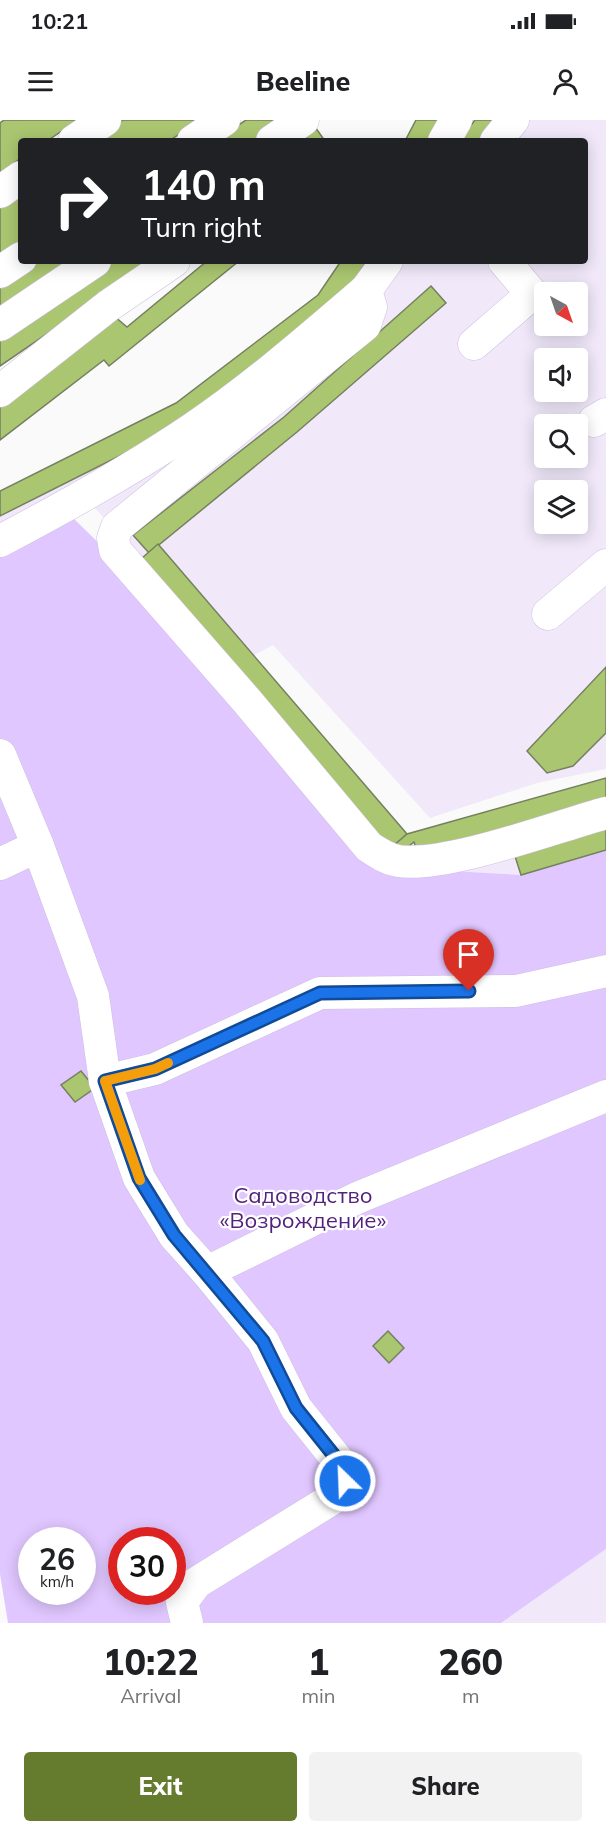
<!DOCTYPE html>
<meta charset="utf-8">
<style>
body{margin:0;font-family:Mulish,sans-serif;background:#f2f2f2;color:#202124;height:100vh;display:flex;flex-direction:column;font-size:22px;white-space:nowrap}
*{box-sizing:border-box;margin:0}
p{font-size:20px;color:#757577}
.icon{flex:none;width:33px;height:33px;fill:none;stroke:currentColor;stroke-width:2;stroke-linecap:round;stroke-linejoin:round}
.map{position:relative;height:1503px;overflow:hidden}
.drawer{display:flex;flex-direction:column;background:#fff;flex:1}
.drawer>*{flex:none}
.banner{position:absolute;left:18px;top:18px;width:570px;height:126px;border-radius:6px;box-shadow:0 3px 15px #0003;background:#202124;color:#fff;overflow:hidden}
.needle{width:39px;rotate:140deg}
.controls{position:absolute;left:534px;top:162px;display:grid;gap:12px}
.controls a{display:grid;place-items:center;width:54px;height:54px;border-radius:6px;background:#fff;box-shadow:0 3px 15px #0003;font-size:30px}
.speed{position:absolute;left:18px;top:1407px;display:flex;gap:12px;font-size:30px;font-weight:700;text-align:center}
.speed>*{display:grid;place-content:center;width:78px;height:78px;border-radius:50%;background:#fff;box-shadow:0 3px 15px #0003;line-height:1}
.speed small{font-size:15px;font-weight:400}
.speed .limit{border:9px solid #d22;background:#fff;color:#111}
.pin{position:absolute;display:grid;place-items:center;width:51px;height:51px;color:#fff;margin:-62px -26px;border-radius:50% 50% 50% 0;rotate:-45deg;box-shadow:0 0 6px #0007}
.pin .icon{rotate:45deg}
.me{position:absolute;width:66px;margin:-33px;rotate:336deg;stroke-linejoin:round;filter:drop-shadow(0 0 4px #0008)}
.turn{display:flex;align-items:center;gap:21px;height:126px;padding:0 24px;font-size:27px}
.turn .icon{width:78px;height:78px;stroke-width:2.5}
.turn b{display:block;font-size:42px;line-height:51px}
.eta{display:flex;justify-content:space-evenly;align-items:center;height:102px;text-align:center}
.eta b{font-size:36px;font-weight:800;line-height:42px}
.action{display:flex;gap:12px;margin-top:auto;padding:12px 24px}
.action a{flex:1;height:69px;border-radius:6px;background:#657b2d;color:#fff;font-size:24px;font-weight:800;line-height:69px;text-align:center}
.action a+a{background:#f2f2f2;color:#202124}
.status{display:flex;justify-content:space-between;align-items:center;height:42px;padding:0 30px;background:#fff;direction:ltr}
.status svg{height:16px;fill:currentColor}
header{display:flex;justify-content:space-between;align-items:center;height:78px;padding:0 24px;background:#fff;font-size:27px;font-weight:800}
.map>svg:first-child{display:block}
</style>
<div class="status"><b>10:21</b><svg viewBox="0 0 49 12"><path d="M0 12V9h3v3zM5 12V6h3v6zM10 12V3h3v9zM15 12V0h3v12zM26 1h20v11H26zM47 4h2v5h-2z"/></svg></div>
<header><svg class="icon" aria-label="menu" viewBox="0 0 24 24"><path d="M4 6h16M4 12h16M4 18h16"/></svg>Beeline<svg class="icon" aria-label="person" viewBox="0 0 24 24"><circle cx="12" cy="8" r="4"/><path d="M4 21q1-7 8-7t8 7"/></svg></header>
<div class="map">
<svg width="606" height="1503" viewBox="0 0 606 1503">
<rect width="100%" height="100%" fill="#fafafa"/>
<g fill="#f1e9fa" fill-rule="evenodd">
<path d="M418,0H606V649L537,663L430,698L273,525L253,536L407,714L606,658V730L521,755L451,751L399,734L80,371L0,415V371L176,283L318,175L346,141H585V21H408ZM544,172H578V206H544ZM544,238H578V272H544ZM544,304H578V338H544ZM544,370H578V404H544Z"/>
<polygon points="606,1429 606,1503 501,1503"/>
</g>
<path fill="#e0c7ff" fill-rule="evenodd" d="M70,395L111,435L366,738L451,751L521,755L606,730V1429L501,1503H8L0,1454V432ZM32,1420H82V1472H32ZM122,1420H172V1472H122Z"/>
<g fill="#aac670" stroke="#758060" stroke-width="1.5">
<polygon points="4,0 78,0 47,21 21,21 21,38 0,53 0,3"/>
<polygon points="123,0 200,0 169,21 92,21"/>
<polygon points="246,0 286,0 254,21 214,21"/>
<polygon points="416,0 440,0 429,21 405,21"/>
<polygon points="475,0 501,0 484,21 459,21"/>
<polygon points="313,4 325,21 288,21"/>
<polygon points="21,69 21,121 0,135 0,83"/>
<polygon points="35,141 76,141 0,192 0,164"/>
<polygon points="114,141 153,141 0,246 0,219"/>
<polygon points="207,141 239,141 109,246 104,240 0,320 0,286 114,196 127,207"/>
<polygon points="341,141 367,141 337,187 189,301 0,396 0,371 176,283 318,175"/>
<polygon points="431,166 446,183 297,312 149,433 133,415 284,297"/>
<polygon points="158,424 407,714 391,729 142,438"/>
<polygon points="606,547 606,613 573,646 547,653 527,631"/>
<polygon points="606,658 606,681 418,734 414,722 399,734 393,726 407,714"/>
<polygon points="606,707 606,730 521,755 514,733"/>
<polygon points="81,951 95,968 75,982 61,965"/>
<polygon points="388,1211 404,1228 389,1243 373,1226"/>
</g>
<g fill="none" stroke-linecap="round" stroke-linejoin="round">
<g stroke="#cdbfe0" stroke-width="33">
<g id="minor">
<polyline points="74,21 105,0"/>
<polyline points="193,21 224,0"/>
<polyline points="272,21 303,0"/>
<polyline points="444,21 456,0"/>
<polyline points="496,21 513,0"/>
<polyline points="0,72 21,57"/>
<path d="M387,141L366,170L371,187L365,205L117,407L113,418L115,430L247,581L369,727C378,733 387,739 398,741C447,748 555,707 606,693"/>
<polyline points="0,152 21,138"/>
<polyline points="0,205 95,141"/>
<polyline points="474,224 532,174 504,141"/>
<polyline points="0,271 108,186 174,141"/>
<polyline points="594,301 606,294"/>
<path d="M0,421C65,387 131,350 192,309C254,267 310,218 366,170"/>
<polyline points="548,494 606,445"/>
<polyline points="0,635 38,726 93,876 105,961 139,1058 174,1115 207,1152 357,1078 606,976"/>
<polyline points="0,744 38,726"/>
<polyline points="105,961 155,949 320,873 516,871 606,851"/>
<polyline points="187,1503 182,1482 196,1463 340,1374 345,1361 344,1348 296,1288 263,1221 207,1152"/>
</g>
</g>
<use href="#minor" stroke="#fff" stroke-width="32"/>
</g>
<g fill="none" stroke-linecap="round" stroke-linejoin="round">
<g stroke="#114b97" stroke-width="15">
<polyline id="route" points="345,1361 344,1348 296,1288 263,1221 174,1115 139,1058 105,961 155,949 320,873 469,871"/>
</g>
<use href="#route" stroke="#1a73e8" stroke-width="10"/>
<polyline stroke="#f59e0b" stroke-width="10" points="140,1060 105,961 155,949 168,943"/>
</g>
<g text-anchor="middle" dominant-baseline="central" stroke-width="4.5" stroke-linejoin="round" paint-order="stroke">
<g font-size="22" fill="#53227c" stroke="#fff">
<text x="303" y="1075">Садоводство<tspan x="303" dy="25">«Возрождение»</tspan></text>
</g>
</g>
</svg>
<div class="controls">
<a><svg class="needle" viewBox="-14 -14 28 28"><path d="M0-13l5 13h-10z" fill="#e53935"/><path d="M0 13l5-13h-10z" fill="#757577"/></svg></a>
<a><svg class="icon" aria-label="sound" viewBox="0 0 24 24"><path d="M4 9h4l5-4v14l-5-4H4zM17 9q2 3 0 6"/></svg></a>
<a><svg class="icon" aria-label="search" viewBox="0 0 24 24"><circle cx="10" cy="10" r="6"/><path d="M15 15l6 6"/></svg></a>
<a><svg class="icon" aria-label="layers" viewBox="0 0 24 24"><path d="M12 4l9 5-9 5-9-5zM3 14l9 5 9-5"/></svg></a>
</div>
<div class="speed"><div>26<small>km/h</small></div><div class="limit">30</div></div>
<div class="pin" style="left:469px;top:871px;background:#d93025"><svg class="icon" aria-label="arrive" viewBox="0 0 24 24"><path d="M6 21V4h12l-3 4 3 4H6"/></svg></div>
<svg class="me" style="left:345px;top:1361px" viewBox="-20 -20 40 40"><circle r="17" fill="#1a73e8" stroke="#fff" stroke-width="3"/><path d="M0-11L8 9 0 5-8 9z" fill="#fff"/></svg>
<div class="banner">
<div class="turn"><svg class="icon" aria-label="right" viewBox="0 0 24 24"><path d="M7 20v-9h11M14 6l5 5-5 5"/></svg><div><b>140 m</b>Turn right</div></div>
</div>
</div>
<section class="drawer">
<div class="eta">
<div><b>10:22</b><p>Arrival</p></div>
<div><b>1</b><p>min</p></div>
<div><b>260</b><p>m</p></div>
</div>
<div class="action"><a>Exit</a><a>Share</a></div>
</section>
